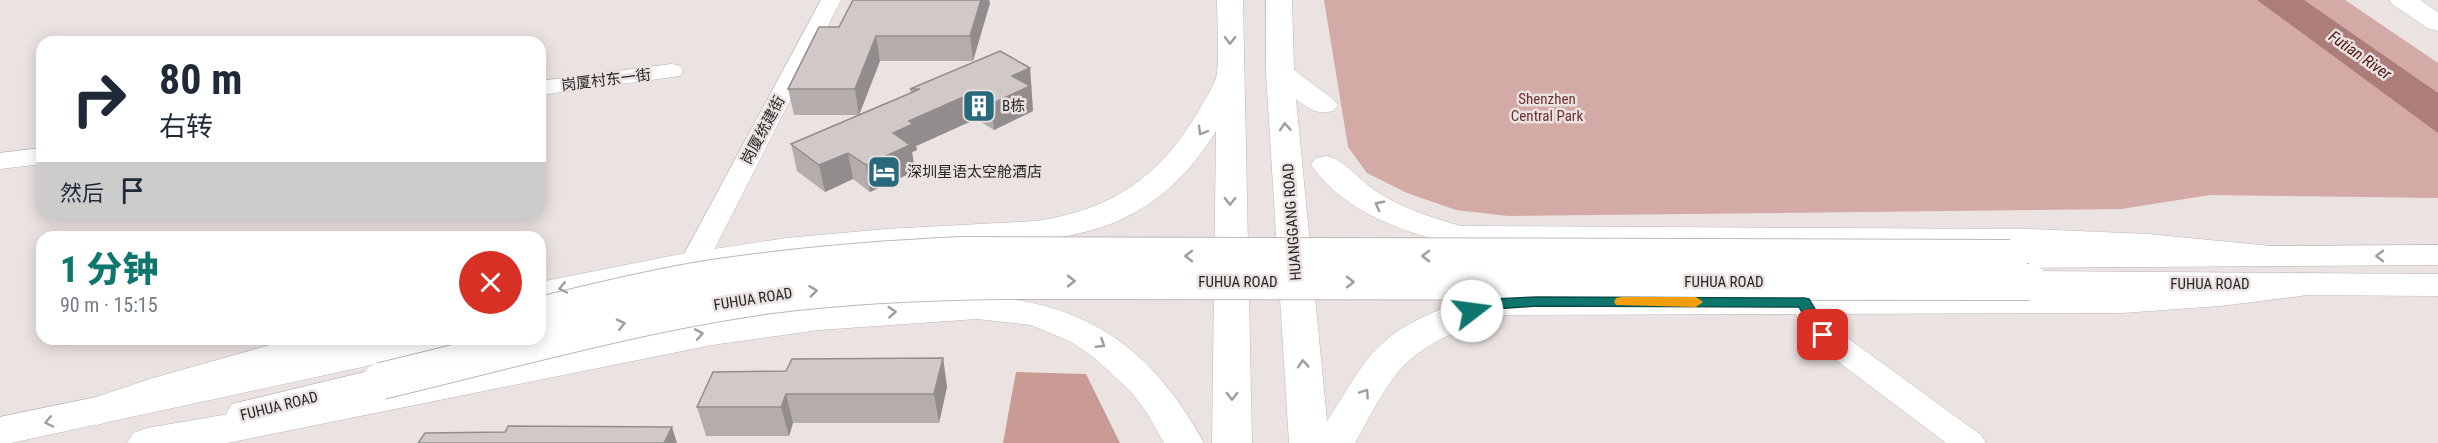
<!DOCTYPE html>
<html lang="zh">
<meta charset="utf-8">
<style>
body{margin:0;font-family:"Roboto Condensed","Noto Sans SC",sans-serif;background:#f2f2f3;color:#1f2937;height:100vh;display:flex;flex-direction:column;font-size:22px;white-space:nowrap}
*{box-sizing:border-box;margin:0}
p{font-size:20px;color:#747a83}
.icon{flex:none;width:33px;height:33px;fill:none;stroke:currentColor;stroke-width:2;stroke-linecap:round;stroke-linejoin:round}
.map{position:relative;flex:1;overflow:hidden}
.side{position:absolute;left:36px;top:231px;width:510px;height:114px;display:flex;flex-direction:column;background:#fff;border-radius:18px;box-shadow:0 3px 15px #0003}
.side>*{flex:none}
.banner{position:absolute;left:36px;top:36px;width:510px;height:183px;border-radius:18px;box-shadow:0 3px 15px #0003;background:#fff;color:#1f2937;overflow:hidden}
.pin{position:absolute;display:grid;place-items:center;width:51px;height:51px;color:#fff;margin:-26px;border-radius:12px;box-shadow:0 3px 9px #0006}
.me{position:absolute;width:66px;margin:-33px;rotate:75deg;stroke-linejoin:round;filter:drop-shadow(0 0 4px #0008)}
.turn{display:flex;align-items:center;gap:21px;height:126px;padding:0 24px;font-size:27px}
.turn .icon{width:78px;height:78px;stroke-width:2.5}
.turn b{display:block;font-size:42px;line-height:51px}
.then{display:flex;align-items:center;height:57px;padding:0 24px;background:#0003;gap:12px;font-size:22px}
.round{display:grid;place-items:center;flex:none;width:63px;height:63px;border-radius:32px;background:#f2f2f3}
.overview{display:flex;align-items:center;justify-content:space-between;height:102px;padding:0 24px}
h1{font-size:36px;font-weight:800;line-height:45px;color:#0f766e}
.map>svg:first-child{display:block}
</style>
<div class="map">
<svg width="2438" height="443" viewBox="0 0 2438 443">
<rect width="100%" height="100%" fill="#ebe3e2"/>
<polygon fill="#d3aaa6" points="1324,0 2345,0 2438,63 2438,198 2210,195 2121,209 1508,216 1456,210 1407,193 1367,173 1348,147"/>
<polygon fill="#ca9a95" points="1016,372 1086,374 1120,443 1003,443"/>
<polygon fill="#ac7d79" points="2257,0 2304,0 2438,93 2438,133"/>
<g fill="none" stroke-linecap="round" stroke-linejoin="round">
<g stroke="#beb6b5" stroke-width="1">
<g id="minor">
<polygon points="821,0 841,0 709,260 705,266 695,269 685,266 681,260"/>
<polygon points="672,64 680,66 683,71 680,76 540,95 540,81"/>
<polygon points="42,148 42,164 0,169 0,153"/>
<polygon points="1804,293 1814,295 1834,328 1981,435 1986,443 1946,443 1812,342 1789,302 1794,295"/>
</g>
</g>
<g stroke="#beb6b5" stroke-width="1">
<g id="secondary">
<polygon points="2389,0 2420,0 2438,12 2438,31 2429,29 2393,5"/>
<polygon points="2438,245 2438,265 2010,268 1998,265 1993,258 1998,251 2010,248"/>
<polygon points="2029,271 2438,274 2438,296 2029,293 2017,290 2011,282 2017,274"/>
<polygon points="377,339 454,339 449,348 436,351 11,443 0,443 0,417"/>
<polygon points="381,368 395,372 400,381 395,390 246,428 232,424 226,414 232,404"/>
</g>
</g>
<g stroke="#beb6b5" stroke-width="1">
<g id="trunk">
<path d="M1217,0H1243L1252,443H1212L1216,131C1191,173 1157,205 1113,223C1062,243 1006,243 952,245C914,246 876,249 839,253C738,262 639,283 540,304V282L681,254L786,238L886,229L1036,221C1112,210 1161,176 1199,110C1204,100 1213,88 1216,78C1220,63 1217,18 1217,0Z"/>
<path d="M1266,0H1292L1294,70L1333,99L1338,105L1333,111C1317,115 1309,109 1296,99L1327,421C1341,400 1354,375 1370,356C1399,321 1450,304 1492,293L2122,291L2220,284L2301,274L2313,277L2319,285L2313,293L2301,296L2220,306L2122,313L1496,315C1461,329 1423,343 1398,372C1381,393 1368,420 1355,443H1289L1266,73Z"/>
<path d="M1327,156C1345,160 1362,183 1379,193C1404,209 1433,218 1461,226L2030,229L2148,234L2271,246L2283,249L2288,256L2283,263L2271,266L2148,254L2030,249L1460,246C1405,232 1345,214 1311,165L1316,158Z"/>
<path d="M956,296C1074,295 1148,340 1204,443H1164L1145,410L1129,390L1092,356L1071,342L1031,325L977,319L819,330L712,345L227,443H127L133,433L147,428C247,411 347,394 446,374C615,339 783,304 956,296Z"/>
<polygon points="291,339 353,339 348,348 181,396 98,425 84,421 78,411 84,401 153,378"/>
</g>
</g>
<use href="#minor" fill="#fff" fill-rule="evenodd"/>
<use href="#secondary" fill="#fff" fill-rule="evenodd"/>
<use href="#trunk" fill="#fff" fill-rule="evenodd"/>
<g stroke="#beb6b5" stroke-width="38" stroke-linecap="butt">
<g id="secondary-bridge">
<path d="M540,315C595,302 650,288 706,279C791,266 876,259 962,255L2010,258"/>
<path d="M381,381C511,350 640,313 772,295C849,285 927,282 1004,281L2029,282"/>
</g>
</g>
<use href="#secondary-bridge" stroke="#fff" stroke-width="36"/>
</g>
<g fill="#b4adac">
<polygon points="853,0 989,0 990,3 973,61 880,61 859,115 794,115 788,89 839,27"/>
<polygon points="1030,68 1033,111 994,130 976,119 916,146 917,150 912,152 915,171 870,192 853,179 825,192 797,171 791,144 911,93 910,89"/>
<polygon points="943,358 947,387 939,423 793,423 789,436 706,436 697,407 786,371"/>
</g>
<g fill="#928d8c">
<polygon points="981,0 989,0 990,3 973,61 970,36"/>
<polygon points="876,36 880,61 859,115 855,89"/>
<polygon points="1030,68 1033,111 994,130 991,104 1012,76"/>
<polygon points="972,93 976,119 916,146 917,150 912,152 915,171 870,192 866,165 893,133 909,121"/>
<polygon points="848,153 853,179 825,192 819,165"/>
<polygon points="943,358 947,387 939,423 934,394"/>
<polygon points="786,394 793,423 789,436 781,407"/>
<polygon points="672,427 677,443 664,443"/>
</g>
<g fill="#d1c9c8" stroke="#928d8c" stroke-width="1.5">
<polygon points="853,0 981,0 970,36 876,36 855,89 788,89 819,27 839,27"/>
<polygon points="1000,51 1030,68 1012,76 1030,86 991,104 972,93 909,121 913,124 893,133 910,145 866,165 848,153 819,165 791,144 920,89 910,89"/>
<polygon points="943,358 934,394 786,394 781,407 697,407 713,372 786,371 792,359"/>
<polygon points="508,426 672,427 664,443 418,443 425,433 505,432"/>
</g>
<defs><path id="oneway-chevron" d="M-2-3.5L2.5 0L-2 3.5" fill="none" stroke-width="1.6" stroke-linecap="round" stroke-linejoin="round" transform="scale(1.5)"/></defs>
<g stroke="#9f9d9d">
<use href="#oneway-chevron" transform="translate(1230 40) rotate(91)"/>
<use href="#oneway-chevron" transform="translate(1285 127) rotate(-94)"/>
<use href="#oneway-chevron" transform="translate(1202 131) rotate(120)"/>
<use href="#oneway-chevron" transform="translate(1230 201) rotate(90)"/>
<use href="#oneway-chevron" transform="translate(1379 205) rotate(-152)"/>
<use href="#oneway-chevron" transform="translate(1189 256) rotate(-180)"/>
<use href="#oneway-chevron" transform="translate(1426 256) rotate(-180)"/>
<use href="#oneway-chevron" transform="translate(2380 256) rotate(180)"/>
<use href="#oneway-chevron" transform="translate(1071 281)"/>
<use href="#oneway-chevron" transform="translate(1350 282)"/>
<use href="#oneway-chevron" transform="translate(563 288) rotate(168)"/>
<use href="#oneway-chevron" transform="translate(813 291) rotate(-7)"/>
<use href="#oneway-chevron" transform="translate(892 312) rotate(-4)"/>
<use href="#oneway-chevron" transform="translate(621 324) rotate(-13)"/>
<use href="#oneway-chevron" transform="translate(699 334) rotate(-10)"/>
<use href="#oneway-chevron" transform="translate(1101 344) rotate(33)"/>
<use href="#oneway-chevron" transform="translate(1303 364) rotate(-94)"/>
<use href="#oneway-chevron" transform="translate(1365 393) rotate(-56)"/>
<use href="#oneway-chevron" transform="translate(1232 396) rotate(90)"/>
<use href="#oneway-chevron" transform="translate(49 422) rotate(168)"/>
</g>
<polygon fill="#0f766e" stroke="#0a4d48" stroke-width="1.5" points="1537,297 1804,298 1809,299 1830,335 1828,339 1817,339 1799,307 1537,306 1494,309 1472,316 1465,311 1467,308 1492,299"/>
<polygon fill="#f59e0b" points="1622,297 1696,297 1703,302 1696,307 1616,305 1614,302 1616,298"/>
<defs>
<g id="building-square" transform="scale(1.725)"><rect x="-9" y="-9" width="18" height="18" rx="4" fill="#29697d" stroke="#ebe3e2"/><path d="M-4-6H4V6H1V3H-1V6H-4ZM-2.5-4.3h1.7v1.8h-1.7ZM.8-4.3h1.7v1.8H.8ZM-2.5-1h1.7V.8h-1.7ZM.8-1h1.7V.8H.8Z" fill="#fff"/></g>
<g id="hotel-square" transform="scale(1.725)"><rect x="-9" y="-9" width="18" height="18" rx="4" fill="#29697d" stroke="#ebe3e2"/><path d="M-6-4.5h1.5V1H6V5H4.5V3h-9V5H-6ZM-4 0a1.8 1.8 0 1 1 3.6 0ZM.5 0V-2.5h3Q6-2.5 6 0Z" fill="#fff"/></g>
</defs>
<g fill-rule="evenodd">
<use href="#building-square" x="979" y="106"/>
<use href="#hotel-square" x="884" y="172"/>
</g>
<g text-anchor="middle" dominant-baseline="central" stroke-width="5" stroke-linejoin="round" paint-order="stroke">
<g font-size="15" fill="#292625" stroke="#ebe3e2">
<text transform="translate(606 80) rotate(-7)">岗厦村东一街</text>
<text transform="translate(763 130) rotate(-62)">岗厦统建街</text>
<text transform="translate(1292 222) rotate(-94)">HUANGGANG ROAD</text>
<text x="1238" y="282">FUHUA ROAD</text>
<text x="1724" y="282">FUHUA ROAD</text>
<text x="2210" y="284">FUHUA ROAD</text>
<text transform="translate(753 299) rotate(-9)">FUHUA ROAD</text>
<text transform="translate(279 406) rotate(-14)">FUHUA ROAD</text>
</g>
<g font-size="15" fill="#6c2f2c" stroke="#ebe3e2">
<text x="1547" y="99">Shenzhen<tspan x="1547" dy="17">Central Park</tspan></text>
</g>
<g font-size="15" fill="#292625" stroke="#ebe3e2" text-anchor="start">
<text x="1002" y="106">B栋</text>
<text x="907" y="172">深圳星语太空舱酒店</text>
</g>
<g font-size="16" font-style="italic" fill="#501515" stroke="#ebe3e2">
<text transform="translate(2360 55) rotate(35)">Futian River</text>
</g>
</g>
</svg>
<div class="pin" style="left:1823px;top:335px;background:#d93025"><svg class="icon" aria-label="arrive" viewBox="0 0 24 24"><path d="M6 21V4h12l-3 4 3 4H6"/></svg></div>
<svg class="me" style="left:1472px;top:311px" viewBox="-20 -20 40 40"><circle r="19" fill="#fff"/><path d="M0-13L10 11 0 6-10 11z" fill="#0f766e"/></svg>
<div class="banner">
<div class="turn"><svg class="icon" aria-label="right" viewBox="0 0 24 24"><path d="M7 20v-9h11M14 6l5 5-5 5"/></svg><div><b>80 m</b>右转</div></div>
<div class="then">然后<svg class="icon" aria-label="arrive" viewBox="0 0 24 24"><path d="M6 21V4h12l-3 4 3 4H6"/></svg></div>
</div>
<section class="side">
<div class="overview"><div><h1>1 分钟</h1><p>90 m · 15:15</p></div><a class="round" style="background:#d93025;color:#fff"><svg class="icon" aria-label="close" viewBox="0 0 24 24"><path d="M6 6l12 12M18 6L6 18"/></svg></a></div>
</section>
</div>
